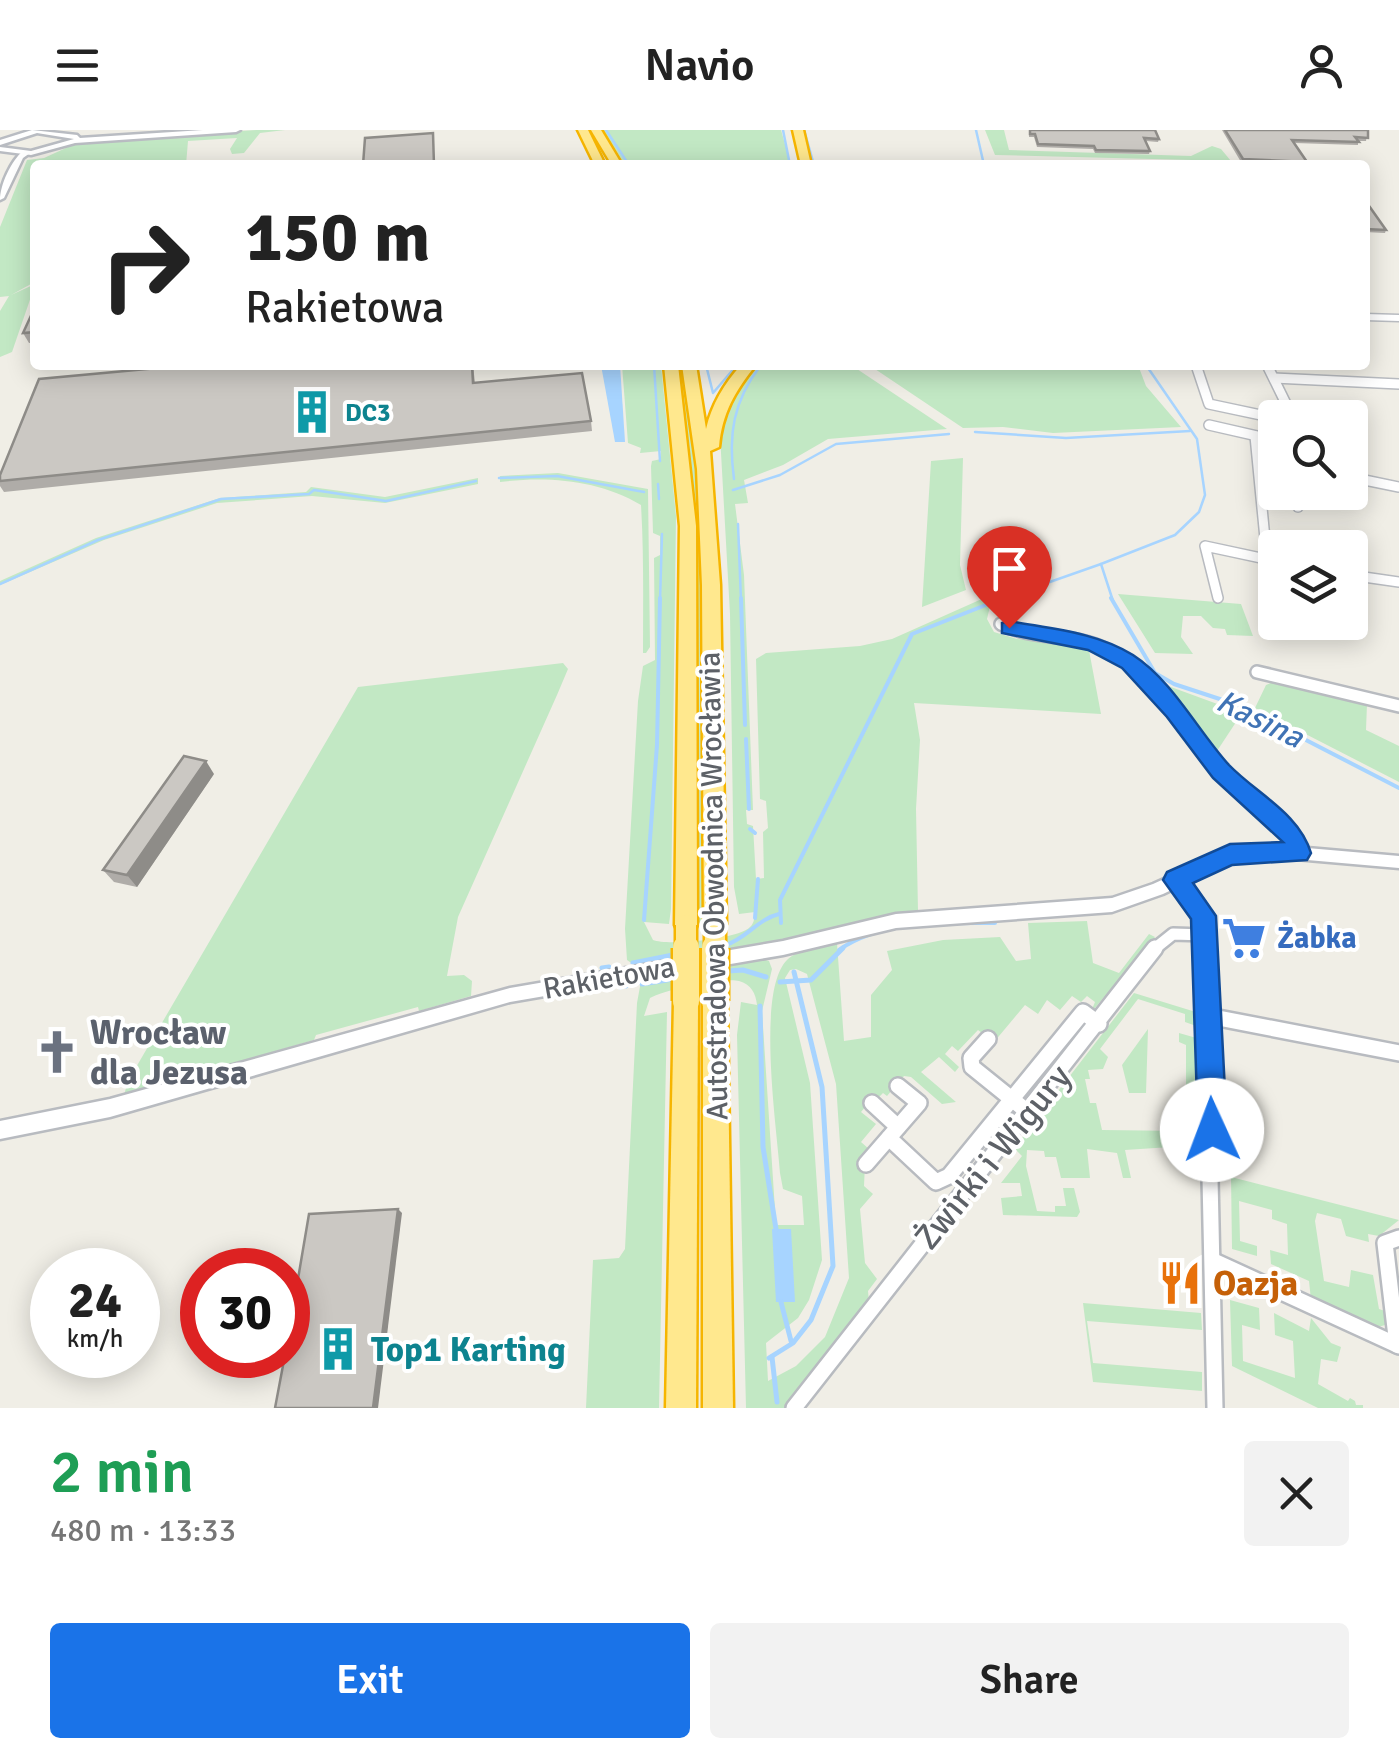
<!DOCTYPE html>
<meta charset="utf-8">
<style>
body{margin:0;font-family:Signika,sans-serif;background:#f2f2f2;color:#222;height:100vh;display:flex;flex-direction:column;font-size:38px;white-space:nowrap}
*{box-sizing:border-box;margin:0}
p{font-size:32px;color:#767676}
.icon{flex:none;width:55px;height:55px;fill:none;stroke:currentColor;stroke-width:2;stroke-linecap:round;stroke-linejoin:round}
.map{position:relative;height:1278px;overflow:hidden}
.sheet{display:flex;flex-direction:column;background:#fff;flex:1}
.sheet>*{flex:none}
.banner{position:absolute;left:30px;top:30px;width:1340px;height:210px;border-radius:10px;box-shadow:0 5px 25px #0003;background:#fff;color:#222;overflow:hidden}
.controls{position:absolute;left:1258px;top:270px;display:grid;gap:20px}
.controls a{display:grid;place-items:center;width:110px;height:110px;border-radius:10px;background:#fff;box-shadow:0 5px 25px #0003;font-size:50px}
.speed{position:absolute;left:30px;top:1118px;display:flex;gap:20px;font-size:50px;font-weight:700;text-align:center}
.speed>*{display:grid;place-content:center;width:130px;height:130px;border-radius:50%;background:#fff;box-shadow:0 5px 25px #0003;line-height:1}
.speed small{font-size:25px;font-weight:400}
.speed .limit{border:15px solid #d22;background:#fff;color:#111}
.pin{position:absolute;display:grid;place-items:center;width:85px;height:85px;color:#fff;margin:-102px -42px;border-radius:50% 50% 50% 0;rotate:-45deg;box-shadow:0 0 10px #0007}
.pin .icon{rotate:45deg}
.me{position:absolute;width:110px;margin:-55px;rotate:358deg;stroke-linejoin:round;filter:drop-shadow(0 0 8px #0008)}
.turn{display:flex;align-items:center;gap:35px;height:210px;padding:0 50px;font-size:45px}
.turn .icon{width:130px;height:130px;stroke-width:2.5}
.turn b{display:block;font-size:70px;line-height:85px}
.round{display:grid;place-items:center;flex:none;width:105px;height:105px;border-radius:10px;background:#f2f2f2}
.headline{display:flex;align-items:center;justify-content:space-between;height:170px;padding:0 50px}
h1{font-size:60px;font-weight:600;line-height:75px;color:#1e9e55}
.action{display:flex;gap:20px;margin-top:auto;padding:20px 50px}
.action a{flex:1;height:115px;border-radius:10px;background:#1a73e8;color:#fff;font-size:40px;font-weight:600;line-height:115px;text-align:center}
.action a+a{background:#f2f2f2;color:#222}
header{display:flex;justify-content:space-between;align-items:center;height:130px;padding:0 50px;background:#fff;font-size:45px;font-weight:600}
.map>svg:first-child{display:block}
</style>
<header><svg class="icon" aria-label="menu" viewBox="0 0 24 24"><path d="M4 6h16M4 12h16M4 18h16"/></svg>Navio<svg class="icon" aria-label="person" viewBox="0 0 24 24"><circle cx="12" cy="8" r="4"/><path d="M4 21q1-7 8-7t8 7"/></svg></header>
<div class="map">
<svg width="1399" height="1278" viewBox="0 0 1399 1278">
<rect width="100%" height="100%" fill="#f0eee6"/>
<g fill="#c2e8c4" fill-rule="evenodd">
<polygon points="256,0 285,0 260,3 244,23 232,24 230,19 237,8 188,11 186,35 35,35 35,90 31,99 35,100 31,154 11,165 33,155 34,158 12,222 0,227 0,181 9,166 0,167 0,97 27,30 44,28 79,12"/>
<polygon points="603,0 781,0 791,35 625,35"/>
<polygon points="985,0 1004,0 1009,20 1191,26 1212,16 1221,19 1231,31 995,25"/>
<path d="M622,235H661L676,386L671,779L669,794L644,792L653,810C668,816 739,809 750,797C755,792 754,787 755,782L739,784L734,757L730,484L720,305L738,256L757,235H851L947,299L828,309L783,335L744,350L748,373L735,374L744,445L753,680H746L747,694L753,696L756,749L764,748L763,702L768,698L766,671L760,669L756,529L766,523L860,516L892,509L993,464L987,489L994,502L1017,509L1088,515L1101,584L914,573L920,610L916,679L918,781L796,810L637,837L627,830L625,799L638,571L643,536L655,530L654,428L660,425V406L653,403L651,336L652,331L661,329V321L640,323L641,318L628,313Z"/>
<polygon points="678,235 684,235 702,388 705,794 696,794 695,391"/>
<polygon points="869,235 1138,235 1146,256 1181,297 1053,303 1003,297 963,298"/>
<polygon points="963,328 960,435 966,460 922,477 931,331"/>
<path d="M558,343L648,359L650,517L646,523H643C643,473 644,425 641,375C599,350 548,346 500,352V346Z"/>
<polygon points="478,348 478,354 385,373 312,366 217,373 104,410 0,455 0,451 96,408 220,368 306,362 311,357 385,367"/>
<polygon points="1118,464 1241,474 1253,506 1227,505 1225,499 1213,498 1201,486 1183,486 1181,507 1193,524 1155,523"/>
<polygon points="563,533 568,539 557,565 458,787 447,846 464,845 472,851 471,866 419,881 418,877 316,905 314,910 124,965 128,951 358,557"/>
<polygon points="1278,550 1367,574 1366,600 1399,616 1399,652 1255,578 1266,555"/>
<polygon points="1160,553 1242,583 1217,621 1157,554"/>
<path d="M1087,791L1093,833L1119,843L1149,804L1155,807L1099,884L1104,867L1090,884L1095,872L1087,866L1081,872L1072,866L1060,880L1047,870L1038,884L1025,875L994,912L978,900L958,921L952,916L945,924L959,937L955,942L939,927L921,942L956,972L942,974L911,947L904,946L887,966L883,963L876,970L873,968L861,982L876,994L861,1012L869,1019L860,1029L865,1034L864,1056L873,1064L860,1079L865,1133L877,1149L868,1161L869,1172L786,1278H746L737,905L741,872L757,875C756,864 751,854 739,851C723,847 664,860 650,868L644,886L667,882L659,1278H586L593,1130L619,1128L625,1119L637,873L641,851L759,828L769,831L772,839L762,881L776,1095H804L802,1066L783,1059L780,1043C777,998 756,861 787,830C798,819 822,817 837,813L844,911L871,907V865L892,840L887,821L943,810L1000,807L1016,831L1031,829L1028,793ZM796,839L807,844L836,954L849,1148L825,1207L796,1236L768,1251L766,1213L798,1188L809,1170L822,1130L810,953L785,848L790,840Z"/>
<polygon points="1134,863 1199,883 1199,897 1185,892 1185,884 1138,869 1100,919 1108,927 1103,939 1088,940 1090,949 1085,949 1090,973 1096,973 1102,1000 1185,1001 1181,985 1186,985 1186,915 1179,912 1179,903 1200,909 1201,1015 1125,1020 1131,1048 1123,1048 1117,1023 1087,1019 1090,1048 1061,1048 1056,1027 1045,1027 1044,1021 1027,1020 1026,1036 1037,1081 1055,1082 1055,1076 1066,1076 1063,1058 1074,1058 1080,1082 1077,1087 1003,1085 1001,1068 1022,1066 1020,1053 1001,1053 1022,1026 1014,1018"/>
<polygon points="1148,899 1146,963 1129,963 1122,935"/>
<polygon points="1231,1047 1399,1090 1379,1106 1368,1104 1369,1112 1346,1106 1341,1089 1317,1083 1315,1091 1324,1151 1349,1157 1351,1140 1373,1145 1379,1179 1391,1183 1389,1194 1374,1198 1311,1170 1309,1151 1271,1134 1270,1120 1288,1125 1287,1094 1272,1089 1272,1080 1239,1071 1240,1111 1257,1116 1257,1126 1232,1119"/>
<polygon points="1230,1170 1259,1178 1260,1200 1242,1195 1243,1231 1295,1248 1293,1211 1275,1205 1274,1183 1309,1201 1311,1188 1331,1213 1341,1217 1337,1232 1321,1229 1318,1254 1348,1271 1350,1268 1355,1271 1356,1275 1363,1275 1363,1278 1318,1278 1232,1236"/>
<polygon points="1083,1173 1201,1183 1202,1200 1087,1191 1093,1233 1202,1242 1202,1261 1093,1252"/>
</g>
<g fill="#a7d4ff">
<polygon points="601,235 620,235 625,312 615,312"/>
<polygon points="772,1099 791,1099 795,1172 776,1172"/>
</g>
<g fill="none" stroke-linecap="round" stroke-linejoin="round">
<g stroke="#a7d4ff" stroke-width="2.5">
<polyline points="606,0 629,35"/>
<polyline points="783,0 790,35"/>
<polyline points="804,0 814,35"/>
<polyline points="976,0 984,35"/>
<polyline points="654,235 660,331"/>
<polyline points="706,235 713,263 737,235"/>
<polyline points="975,302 1066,308 1190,301"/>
<polyline points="499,348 557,346 644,362"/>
<path d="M734,349C728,305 733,271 761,235"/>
<polyline points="658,354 659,369"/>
<polyline points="733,360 780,345 836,314 949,304"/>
<polyline points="738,394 741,471"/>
<polyline points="0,454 98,410 221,369 309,364 314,360 386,371 476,351"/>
<polyline points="1007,467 1101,434"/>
<polyline points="660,471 662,404"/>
<polyline points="1113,471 1101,434 1175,405 1199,382 1205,365 1197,309 1146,235"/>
</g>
<g stroke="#a7d4ff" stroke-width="4">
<polyline points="741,468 745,595"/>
<polyline points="1111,468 1155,543 1174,554 1238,575 1399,658"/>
<polyline points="746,609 749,679"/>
<polyline points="750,699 755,703"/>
<polyline points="755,788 758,749"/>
<polyline points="644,790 657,615 660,468"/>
<polyline points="781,793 780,770 912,504 996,471"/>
<path d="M726,815C747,808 758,789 779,784"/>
<path d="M839,820C881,790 946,793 995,793"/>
</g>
<g stroke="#a7d4ff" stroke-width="5">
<polyline points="633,833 678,824"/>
<polyline points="602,838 609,837"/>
<polyline points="727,841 743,840 766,847"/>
<polyline points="780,852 811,850 843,818"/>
<polyline points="642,854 673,849"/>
<polyline points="620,857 626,856"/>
<polyline points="760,876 763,1017 776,1099"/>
<polyline points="781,1172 791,1211"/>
<polyline points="772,1227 777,1272"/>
<polyline points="769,1228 793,1213 811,1190 833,1136 822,957 794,842"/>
</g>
<g stroke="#b8bbc0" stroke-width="9">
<polyline id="minor-far3" points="1365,187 1399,188"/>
</g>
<g stroke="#b8bbc0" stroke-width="12">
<g id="minor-far2">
<polyline points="1196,235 1209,274 1275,288"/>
<polyline points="1267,235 1293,288"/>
<polyline points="1274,248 1399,254"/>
<polyline points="1209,295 1275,310"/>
<polyline points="1255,306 1267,429"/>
<polyline points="1350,326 1359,329 1360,349"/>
<polyline points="1265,329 1275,331"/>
<polyline points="1350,347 1399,357"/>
<polyline points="1298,362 1298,377"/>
<polyline points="1350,445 1399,452"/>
<polyline points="1218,468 1205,416 1275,431"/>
</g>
</g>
<g stroke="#b8bbc0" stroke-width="16">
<g id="minor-far1">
<polyline points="1334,492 1337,502"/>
<path d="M1001,494C1034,510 1072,503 1105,519C1158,544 1183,599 1221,640C1247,670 1283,685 1299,723"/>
<polyline points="1257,542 1399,576"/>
<polyline points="1176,750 1198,775 1206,820"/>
<polyline points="1153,820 1173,804 1205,805"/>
</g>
</g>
<g stroke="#b8bbc0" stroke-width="20">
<g id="minor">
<polyline points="1205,818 1215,1278"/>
<polyline points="1208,886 1399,923"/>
<polyline points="988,909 971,928 972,937 1029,983"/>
<polyline points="872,973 898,997"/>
<polyline points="889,1008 936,1052 949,1046 1083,882 1099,894"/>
<polyline points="866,1034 919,973 898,956"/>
<polyline points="1214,1131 1399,1216"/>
<polyline points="1397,1215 1385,1113 1399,1108"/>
<polyline points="794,1278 1155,818"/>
</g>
</g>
<g stroke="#b8bbc0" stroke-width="5">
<g id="tertiary">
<path d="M23,21L30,23L23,28L4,68L0,70C0,55 11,31 23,21Z"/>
<polygon points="1273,715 1399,726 1399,738 1273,727 1232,731 1163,764 1112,782 896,798 783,825 510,872 110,987 0,1009 0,991 110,969 510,858 783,811 896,784 1112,768 1153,754 1230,719"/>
</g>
</g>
<g stroke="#b9bcc2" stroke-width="5">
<polygon id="secondary" points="32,0 77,5 80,8 203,0 240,0 236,2 75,13 31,25 0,21 0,17 31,21 74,9 37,3 0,15 0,10"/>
</g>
<g stroke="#f6b500" stroke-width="5">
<g id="motorway">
<polygon points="578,0 588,0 605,35 595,35"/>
<polygon points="591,0 601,0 622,35 612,35"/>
<polygon points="793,0 803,0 811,35 801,35"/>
<polygon points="664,235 678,235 696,396 697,795 694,802 686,805 678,802 675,795 680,396"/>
<path d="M682,235H696L706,299C712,274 724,254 741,235H756C735,261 722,283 719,317L710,321L720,455L726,794L723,801L715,804L707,801L704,794L702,455L697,339Z"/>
<polygon points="686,860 694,863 698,871 696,1278 666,1278 674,871 678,863"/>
<polygon points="715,860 723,863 727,871 733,1278 703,1278 703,871 707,863"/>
</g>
</g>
<use href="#minor-far3" stroke="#fff" stroke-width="6"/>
<use href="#minor-far2" stroke="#fff" stroke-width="9"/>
<use href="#minor-far1" stroke="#fff" stroke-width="11"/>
<use href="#minor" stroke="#fff" stroke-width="15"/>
<use href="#tertiary" fill="#fff" fill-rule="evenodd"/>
<use href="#secondary" fill="#fff" fill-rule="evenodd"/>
<use href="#motorway" fill="#ffe88e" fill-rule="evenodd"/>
<g stroke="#f6b500" stroke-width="25" stroke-linecap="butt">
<g id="motorway-bridge-far1">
<polyline points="715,794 715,820"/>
<polyline points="686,795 686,820"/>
</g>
</g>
<g stroke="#f6b500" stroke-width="31" stroke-linecap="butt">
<g id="motorway-bridge">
<polyline points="686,818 686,871"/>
<polyline points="715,818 715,871"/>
</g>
</g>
<use href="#motorway-bridge-far1" stroke="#ffe88e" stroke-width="20"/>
<use href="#motorway-bridge" stroke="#ffe88e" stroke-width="26"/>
</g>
<g fill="#afaca8">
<polygon points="1029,0 1155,0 1159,9 1158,12 1146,11 1150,21 1149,24 1095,23 1093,19 1037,17 1034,7 1029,7"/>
<polygon points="1222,0 1368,0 1366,11 1358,11 1358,15 1294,13 1307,32 1305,35 1241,32"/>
<polygon points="1365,73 1386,100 1385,103 1365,102"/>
<polygon points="35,177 35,213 29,213 23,203"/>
<polygon points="190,235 473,235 475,253 591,291 592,301 4,362 0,356 0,345"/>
<polygon points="214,644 137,757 114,752 103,740"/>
</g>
<g fill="#8e8c88">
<polygon points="206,631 214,644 137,757 127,745"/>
<polygon points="398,1079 402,1083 378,1278 373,1278"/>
</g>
<g fill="#cbc8c3" stroke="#8e8c88" stroke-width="2.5">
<polygon points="1030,0 1155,0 1159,9 1144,8 1150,21 1096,20 1094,16 1038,14 1035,4 1030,4"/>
<polygon points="1225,0 1368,0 1368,8 1355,7 1359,12 1292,10 1307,32 1243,29"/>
<polygon points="433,3 434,35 363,35 365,8"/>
<polygon points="1365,73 1367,73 1386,100 1365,99"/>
<polygon points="35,177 35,202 23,203"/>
<polygon points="190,235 472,235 473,253 582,243 591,291 0,351 0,345 39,249"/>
<polygon points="184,626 206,631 127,745 103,740"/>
<polygon points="398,1079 373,1278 275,1278 285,1225 288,1225 288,1208 309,1084"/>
</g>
<path fill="#1a73e8" stroke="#114b97" stroke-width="2.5" d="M1009,491C1052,499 1096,502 1133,525C1173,551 1198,601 1229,635C1257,664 1299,683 1311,723L1307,730L1232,735L1193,753L1216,786L1227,1000L1223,1011L1212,1015L1202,1011L1198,1000L1191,789L1163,750L1167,742L1230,714L1283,712L1213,648L1167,587L1122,538L1088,520L1002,503V493Z"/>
<defs>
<g id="building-bare" transform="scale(3.45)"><path d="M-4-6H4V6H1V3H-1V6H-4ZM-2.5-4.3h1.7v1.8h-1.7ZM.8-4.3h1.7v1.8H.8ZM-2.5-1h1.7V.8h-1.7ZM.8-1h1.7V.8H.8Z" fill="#0f9aa8" stroke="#fff" stroke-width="2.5" paint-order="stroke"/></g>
<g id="supermarket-bare" transform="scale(3.45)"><path d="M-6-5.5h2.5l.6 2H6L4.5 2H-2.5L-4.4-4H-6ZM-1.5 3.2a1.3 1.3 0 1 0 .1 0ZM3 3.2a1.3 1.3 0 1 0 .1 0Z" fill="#3f7fe0" stroke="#fff" stroke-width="2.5" paint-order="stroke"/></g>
<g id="church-bare" transform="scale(3.45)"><path d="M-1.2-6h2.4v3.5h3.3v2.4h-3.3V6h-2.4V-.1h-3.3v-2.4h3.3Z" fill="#6b7280" stroke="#fff" stroke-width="2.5" paint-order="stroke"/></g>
<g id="restaurant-bare" transform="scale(3.45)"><path d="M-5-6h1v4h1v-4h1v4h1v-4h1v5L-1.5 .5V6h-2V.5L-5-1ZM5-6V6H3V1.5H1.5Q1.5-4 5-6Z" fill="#e8710a" stroke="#fff" stroke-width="2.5" paint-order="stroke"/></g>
</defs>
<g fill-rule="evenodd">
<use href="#building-bare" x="312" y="282"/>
<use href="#supermarket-bare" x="1244" y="808"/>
<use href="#church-bare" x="57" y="922"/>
<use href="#restaurant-bare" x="1180" y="1153"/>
<use href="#building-bare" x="338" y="1219"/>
</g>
<g text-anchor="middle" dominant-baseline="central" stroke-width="8" stroke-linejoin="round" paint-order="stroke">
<g font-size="25" font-weight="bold" fill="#0d838f" stroke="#fff" text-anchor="start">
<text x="345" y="282">DC3</text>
</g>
<g font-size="30" fill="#5d6167" stroke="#fff">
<text transform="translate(714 756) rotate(-91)">Autostradowa Obwodnica Wrocławia</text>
<text transform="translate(609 848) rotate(-10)">Rakietowa</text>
</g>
<g font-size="30" font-weight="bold" fill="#366cbe" stroke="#fff" text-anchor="start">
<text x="1277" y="808">Żabka</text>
</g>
<g font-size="32" font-style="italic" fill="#4073b5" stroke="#fff">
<text transform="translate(1260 589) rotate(26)">Kasina</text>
</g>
<g font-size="35" font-weight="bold" fill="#5b616d" stroke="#fff" text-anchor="start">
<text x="90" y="902">Wrocław<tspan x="90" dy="40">dla Jezusa</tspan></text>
</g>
<g font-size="35" fill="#5d6167" stroke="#fff">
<text transform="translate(993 1027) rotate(-51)">Żwirki i Wigury</text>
</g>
<g font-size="35" font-weight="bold" fill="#c56008" stroke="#fff" text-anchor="start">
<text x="1213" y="1153">Oazja</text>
</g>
<g font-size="35" font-weight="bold" fill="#0d838f" stroke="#fff" text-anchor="start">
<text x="371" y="1219">Top1 Karting</text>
</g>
</g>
</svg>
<div class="controls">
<a><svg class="icon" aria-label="search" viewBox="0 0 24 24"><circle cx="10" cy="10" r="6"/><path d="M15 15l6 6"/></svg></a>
<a><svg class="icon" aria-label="layers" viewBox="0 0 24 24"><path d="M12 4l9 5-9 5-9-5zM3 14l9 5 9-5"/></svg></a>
</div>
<div class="speed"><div>24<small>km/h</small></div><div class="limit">30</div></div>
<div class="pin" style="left:1009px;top:498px;background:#d93025"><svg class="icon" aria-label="arrive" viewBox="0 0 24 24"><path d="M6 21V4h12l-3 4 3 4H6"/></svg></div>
<svg class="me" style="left:1212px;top:1000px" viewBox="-20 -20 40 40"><circle r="19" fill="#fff"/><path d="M0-13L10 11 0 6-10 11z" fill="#1a73e8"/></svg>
<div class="banner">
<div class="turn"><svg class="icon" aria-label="right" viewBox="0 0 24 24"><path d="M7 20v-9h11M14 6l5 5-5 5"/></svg><div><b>150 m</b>Rakietowa</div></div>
</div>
</div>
<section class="sheet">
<div class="headline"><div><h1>2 min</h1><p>480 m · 13:33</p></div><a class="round"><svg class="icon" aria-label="close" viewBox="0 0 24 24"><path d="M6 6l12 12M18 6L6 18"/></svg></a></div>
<div class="action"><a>Exit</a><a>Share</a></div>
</section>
